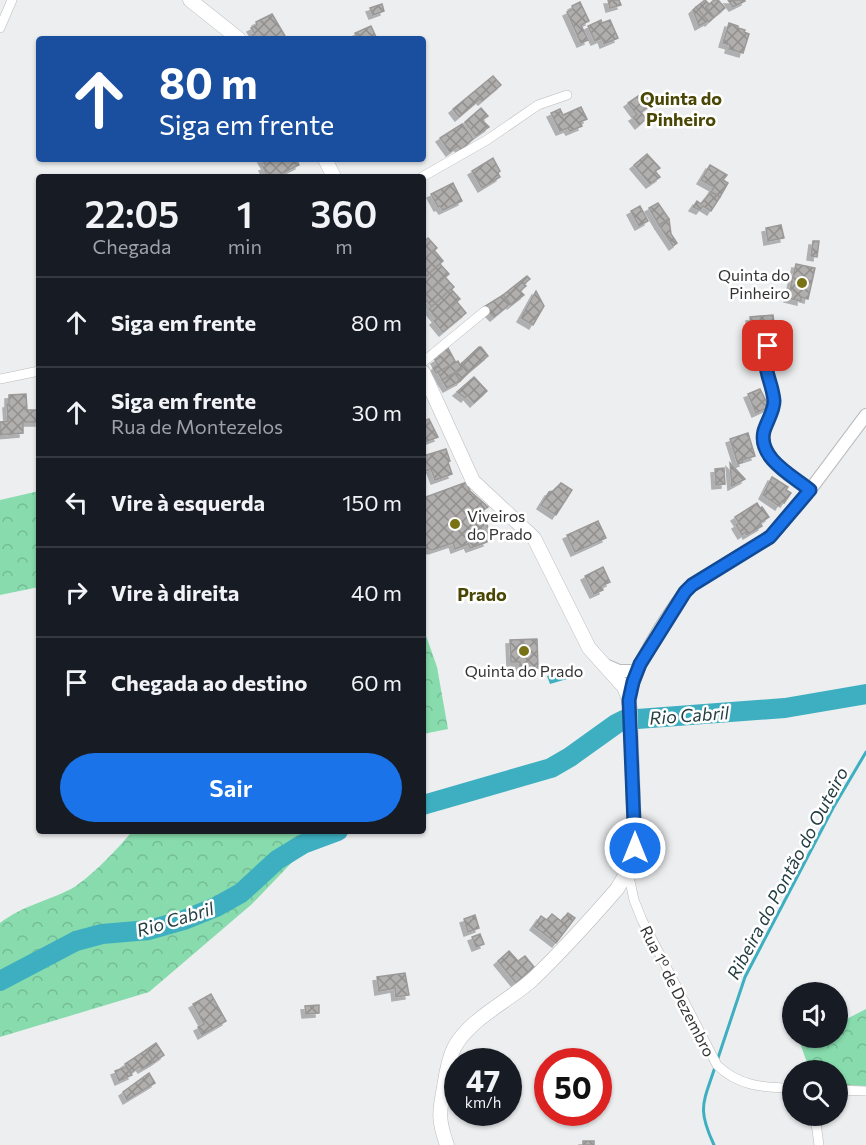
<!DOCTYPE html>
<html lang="pt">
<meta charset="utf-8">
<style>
body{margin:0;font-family:Commissioner,sans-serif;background:#20242c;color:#f1f3f6;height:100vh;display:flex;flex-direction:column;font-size:22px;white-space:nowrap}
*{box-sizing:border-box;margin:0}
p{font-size:20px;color:#9ea1a6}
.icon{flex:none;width:33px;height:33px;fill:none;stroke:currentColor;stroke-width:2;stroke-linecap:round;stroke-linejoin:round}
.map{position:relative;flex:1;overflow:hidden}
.details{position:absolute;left:36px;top:174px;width:390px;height:660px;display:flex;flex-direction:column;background:#171b24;border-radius:6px;box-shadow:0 2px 4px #0004}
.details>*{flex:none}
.banner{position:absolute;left:36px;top:36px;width:390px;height:126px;border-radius:6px;box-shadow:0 2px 4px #0004;background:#1a4fa0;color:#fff;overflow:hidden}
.controls{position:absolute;left:782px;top:982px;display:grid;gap:12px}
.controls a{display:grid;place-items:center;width:66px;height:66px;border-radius:50%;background:#171b24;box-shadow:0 2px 4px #0004;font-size:30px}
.speed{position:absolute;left:444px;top:1048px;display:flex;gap:12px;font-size:30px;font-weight:700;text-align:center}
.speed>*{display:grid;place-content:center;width:78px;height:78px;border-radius:50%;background:#171b24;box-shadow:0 2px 4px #0004;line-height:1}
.speed small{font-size:15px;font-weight:400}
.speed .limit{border:9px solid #d22;background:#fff;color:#111}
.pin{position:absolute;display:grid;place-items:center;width:51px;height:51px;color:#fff;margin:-26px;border-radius:12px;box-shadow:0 3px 9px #0006}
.me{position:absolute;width:66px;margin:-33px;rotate:0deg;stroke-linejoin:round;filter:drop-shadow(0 0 4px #0008)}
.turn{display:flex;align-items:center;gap:21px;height:126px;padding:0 24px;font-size:27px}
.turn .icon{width:78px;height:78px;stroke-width:2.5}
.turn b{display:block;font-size:42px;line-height:51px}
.eta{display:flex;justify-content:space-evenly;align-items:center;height:102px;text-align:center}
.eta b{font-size:36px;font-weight:600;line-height:42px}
.primary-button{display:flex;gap:12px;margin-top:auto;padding:12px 24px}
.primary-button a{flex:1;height:69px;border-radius:36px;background:#1a73e8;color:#fff;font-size:24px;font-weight:600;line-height:69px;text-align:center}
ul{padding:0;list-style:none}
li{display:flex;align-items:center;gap:18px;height:90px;padding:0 24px;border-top:2px solid #363941}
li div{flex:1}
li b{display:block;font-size:22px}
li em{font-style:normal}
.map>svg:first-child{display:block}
</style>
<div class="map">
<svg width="866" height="1145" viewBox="0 0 866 1145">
<defs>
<pattern id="forest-crowns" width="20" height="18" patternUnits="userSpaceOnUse" patternTransform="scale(1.5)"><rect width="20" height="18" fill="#87dbad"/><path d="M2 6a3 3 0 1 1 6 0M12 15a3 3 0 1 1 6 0" fill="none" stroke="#75bc95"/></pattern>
<pattern id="building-cross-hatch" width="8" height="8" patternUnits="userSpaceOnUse" patternTransform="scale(1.5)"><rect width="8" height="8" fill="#b1afae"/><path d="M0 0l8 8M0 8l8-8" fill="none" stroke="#918f8e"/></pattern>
<filter id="shadow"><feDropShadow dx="-4" dy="4" stdDeviation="0" flood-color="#0004"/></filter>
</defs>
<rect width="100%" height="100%" fill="#edeef0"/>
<g fill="url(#forest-crowns)">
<polygon points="39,491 39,587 0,595 0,500"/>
<polygon points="423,627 437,667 448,729 423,734"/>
<path d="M132,831H322L252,904L149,992L0,1037V923C24,905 45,902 71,889C89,879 120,847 132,831Z"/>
<polygon points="866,1009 866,1086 837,1085 837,1071 810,1071 800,1043 810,1038 837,1038 837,1024"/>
</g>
<polygon fill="#3dafc0" points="564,671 567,679 550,684 547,676"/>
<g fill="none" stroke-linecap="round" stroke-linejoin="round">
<g stroke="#3dafc0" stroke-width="3">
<polyline points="717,1061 745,977 833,808 866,752"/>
<path d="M714,1145C697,1108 703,1104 715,1067"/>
</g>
<g stroke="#3dafc0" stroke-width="20">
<polyline points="423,805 551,768 570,757 616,724 624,720 785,708 866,694"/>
<polyline points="0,981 76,941 102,934 149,930 184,920 216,907 241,893 277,860 303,844 338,831"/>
</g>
</g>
<g fill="url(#building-cross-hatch)" stroke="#9b9998" stroke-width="1.5" filter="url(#shadow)">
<polygon points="608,0 619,0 621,5 610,8"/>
<polygon points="705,0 709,4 706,7 714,17 709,22 696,7"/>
<polygon points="714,0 718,0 725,8 714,17 706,7"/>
<polygon points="728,0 745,0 745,1 733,7"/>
<polygon points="580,2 589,21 581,25 588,40 581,43 567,12 573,9 572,6"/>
<polygon points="382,4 384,11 373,15 370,8"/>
<polygon points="696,7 708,21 699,26 693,10"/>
<polygon points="272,14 285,36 279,39 254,39 252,35 255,34 251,28 257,25 256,22"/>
<polygon points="601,20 602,23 610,20 618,38 604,44 602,38 595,41 588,26"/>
<polygon points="729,23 738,26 738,28 745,30 744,32 749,34 743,53 729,49 730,45 723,43"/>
<polygon points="371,26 377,39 358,39 355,33"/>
<polygon points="493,76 501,85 482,101 480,99 459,117 453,109"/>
<polygon points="644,92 653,103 641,112 646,119 639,125 633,117 637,115 628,103"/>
<polygon points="581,107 587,119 580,122 582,126 570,131 568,128 560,131 551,113 560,109 563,115"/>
<polygon points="481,108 488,116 482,120 489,127 476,136 465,122"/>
<polygon points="462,124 473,139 461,150 458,146 450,152 440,138"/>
<polygon points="647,154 660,168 655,171 660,177 650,184 634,165"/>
<polygon points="493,158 500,171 498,173 500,177 482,188 472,171"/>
<polygon points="262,159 296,159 299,165 275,177 268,177 263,167 266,166"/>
<polygon points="710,165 727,175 723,180 728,183 720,197 711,192 714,187 701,180"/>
<polygon points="453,183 462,201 443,210 440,206 438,207 431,194"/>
<polygon points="711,192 720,197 711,211 703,206 700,210 693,207 697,201 701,204"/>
<polygon points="658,203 669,219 659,225 649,208"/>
<polygon points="640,206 648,221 639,226 631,211"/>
<polygon points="669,219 671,234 677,243 673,246 659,225"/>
<polygon points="781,225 784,238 768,241 766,228"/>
<polygon points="428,238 437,248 423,260 423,243"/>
<polygon points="813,241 819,241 817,257 811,256"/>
<polygon points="434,250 443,261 423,279 423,260"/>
<polygon points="440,264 449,274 427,293 423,289 423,279"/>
<polygon points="796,264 815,268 808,299 801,297 801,301 788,298"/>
<polygon points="527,276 530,279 524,284 526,286 520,291 524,295 511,305 503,295"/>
<polygon points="445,277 454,287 432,307 423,297"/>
<polygon points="451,289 460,299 437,319 429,309"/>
<polygon points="536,291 544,306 533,325 521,318"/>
<polygon points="503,295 510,304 494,317 484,307"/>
<polygon points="457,302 466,313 443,332 434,321"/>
<polygon points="773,315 776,338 769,339 770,344 757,345 755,334 752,334 750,317"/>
<polygon points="479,347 481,347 488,356 469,372 462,363"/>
<polygon points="448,348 456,363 436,373 433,368 438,365 435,360 440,357 437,353"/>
<polygon points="458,361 462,369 442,380 438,372"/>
<polygon points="462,363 469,372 460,381 455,373 462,369 460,365"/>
<polygon points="455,373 460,381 447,388 442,380"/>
<polygon points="474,377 487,391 474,403 467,395 465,398 457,392"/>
<polygon points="760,389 769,407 756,413 748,394"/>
<polygon points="26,394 27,410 39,410 39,422 23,422 23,433 0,435 0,422 8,421 7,404 9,404 9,395"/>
<polygon points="429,419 438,437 425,442 423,441 423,421"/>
<polygon points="748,433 755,456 742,460 743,462 738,464 730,439"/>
<polygon points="446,449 450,461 448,462 452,474 435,480 431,469 423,472 423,456"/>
<polygon points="730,463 745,479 732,486"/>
<polygon points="724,468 725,484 716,485 715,469"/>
<polygon points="772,477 788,487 786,490 791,493 784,503 782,501 779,506 763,495"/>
<polygon points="467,482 470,491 488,507 482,511 491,536 486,538 487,542 470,548 468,544 455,549 453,543 432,550 423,547 423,498"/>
<polygon points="561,483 572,490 556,515 541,505 549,492 553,491"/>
<polygon points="757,503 760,508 762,507 769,517 760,523 762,526 747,535 746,532 742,535 736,525 739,523 735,517"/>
<polygon points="598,521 606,538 575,552 567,535"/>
<polygon points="603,567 610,582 601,586 603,590 594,594 585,576"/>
<polygon points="537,639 538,668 520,668 520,662 511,662 510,640"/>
<polygon points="568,913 575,918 556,943 534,926 541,916 547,920 552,914 561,921"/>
<polygon points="475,915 479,928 468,932 464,919"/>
<polygon points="480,934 484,944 476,947 472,937"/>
<polygon points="509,951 518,961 525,956 534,967 516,983 498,961"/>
<polygon points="405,973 409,995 396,997 395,988 379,991 377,977"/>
<polygon points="211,994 226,1021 202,1035 198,1027 204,1024 193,1004"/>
<polygon points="319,1005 319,1013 306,1014 305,1006"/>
<polygon points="156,1043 164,1055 154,1062 146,1050"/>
<polygon points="146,1050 154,1062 142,1069 140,1066 131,1073 125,1064"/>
<polygon points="126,1067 132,1075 119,1081 115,1071"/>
<polygon points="149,1073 155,1083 127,1100 123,1092"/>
<rect x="583" y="1141" width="11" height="4"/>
</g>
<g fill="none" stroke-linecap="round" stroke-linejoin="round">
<g stroke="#b9babc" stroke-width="10">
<g id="minor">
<polyline points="0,28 12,0"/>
<polyline points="422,177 487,140 538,105 567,95"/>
<path d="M768,346C761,370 772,379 774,400C774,411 767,421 764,431C757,458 793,476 810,490"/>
<polyline points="423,362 485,311"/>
<polyline points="0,379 39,371"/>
<path d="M628,872L634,900L642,920L717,1065C738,1086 764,1088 792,1088"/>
<polyline points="837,1090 866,1091"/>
<polyline points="815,1116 819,1145"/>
</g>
</g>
<g stroke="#b9babc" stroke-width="14">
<g id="tertiary">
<polyline points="605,665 619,671 630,671"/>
<path d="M629,700C634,666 664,620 685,592L692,585L772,535L810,490L866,415"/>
</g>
</g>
<g stroke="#b9babc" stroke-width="15">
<g id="secondary">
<polyline points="190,0 239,39"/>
<polyline points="325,159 334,177"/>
<path d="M423,372L473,481L534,538L589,648L624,687L628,697L630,708L635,848L631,866L617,889C591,919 562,951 533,979C509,1001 469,1019 454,1048C448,1060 446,1074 444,1087C439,1113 438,1120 447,1145"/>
</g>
</g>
<use href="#minor" stroke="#fff" stroke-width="9"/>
<use href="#tertiary" stroke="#fff" stroke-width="12"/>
<use href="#secondary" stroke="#fff" stroke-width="14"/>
</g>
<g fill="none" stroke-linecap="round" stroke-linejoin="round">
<g stroke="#114b97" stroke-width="15">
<path id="route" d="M635,848L629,700L633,682L640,664L685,592L692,585L770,537L810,490C793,476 757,458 764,431C767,421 774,411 774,401C772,379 761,370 768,346"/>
</g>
<use href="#route" stroke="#1a73e8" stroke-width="10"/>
</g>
<g fill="#787214" stroke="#fff" stroke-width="2">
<circle cx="802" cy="283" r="6"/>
<circle cx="455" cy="524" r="6"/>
<circle cx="524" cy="651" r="6"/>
</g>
<g text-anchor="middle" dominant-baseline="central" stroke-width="5" stroke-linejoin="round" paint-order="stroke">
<g font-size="16" fill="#333334" stroke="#fff" text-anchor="end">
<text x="790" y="274">Quinta do<tspan x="790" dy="18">Pinheiro</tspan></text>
<text x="467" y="515" text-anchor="start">Viveiros<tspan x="467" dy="18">do Prado</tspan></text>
<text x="524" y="670" text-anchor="middle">Quinta do Prado</text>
</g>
<g font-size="16" fill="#333334" stroke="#fff">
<text transform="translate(678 991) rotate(63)">Rua 1º de Dezembro</text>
</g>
<g font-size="18" font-weight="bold" fill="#4a4603" stroke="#fff">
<text x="681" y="98">Quinta do<tspan x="681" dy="21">Pinheiro</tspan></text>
<text x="482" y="594">Prado</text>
</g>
<g font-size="18" font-style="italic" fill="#253e42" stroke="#fff">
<text transform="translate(689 715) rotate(-4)">Rio Cabril</text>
<text transform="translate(787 873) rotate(-62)">Ribeira do Pontão do Outeiro</text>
<text transform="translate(175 919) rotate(-17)">Rio Cabril</text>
</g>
</g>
</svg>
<div class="controls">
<a><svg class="icon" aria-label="sound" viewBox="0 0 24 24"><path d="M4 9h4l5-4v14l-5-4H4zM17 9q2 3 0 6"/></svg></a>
<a><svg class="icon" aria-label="search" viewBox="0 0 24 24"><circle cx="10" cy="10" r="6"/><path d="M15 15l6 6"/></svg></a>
</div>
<div class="speed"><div>47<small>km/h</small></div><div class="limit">50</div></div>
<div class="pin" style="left:768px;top:346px;background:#d93025"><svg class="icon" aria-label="arrive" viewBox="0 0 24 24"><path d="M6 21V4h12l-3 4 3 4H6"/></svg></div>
<svg class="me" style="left:635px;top:848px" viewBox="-20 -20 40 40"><circle r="17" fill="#1a73e8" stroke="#fff" stroke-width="3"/><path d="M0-11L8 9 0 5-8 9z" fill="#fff"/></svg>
<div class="banner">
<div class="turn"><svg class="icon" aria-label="ahead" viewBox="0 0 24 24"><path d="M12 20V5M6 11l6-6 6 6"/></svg><div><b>80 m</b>Siga em frente</div></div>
</div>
<section class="details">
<div class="eta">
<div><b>22:05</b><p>Chegada</p></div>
<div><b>1</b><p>min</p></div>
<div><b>360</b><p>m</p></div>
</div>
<ul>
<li><svg class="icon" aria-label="ahead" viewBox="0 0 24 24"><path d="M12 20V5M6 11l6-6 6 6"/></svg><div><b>Siga em frente</b></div><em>80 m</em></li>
<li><svg class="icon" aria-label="ahead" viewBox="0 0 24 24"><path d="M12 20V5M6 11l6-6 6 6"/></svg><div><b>Siga em frente</b><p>Rua de Montezelos</p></div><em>30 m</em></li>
<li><svg class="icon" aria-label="left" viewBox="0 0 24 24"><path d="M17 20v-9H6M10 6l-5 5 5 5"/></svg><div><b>Vire à esquerda</b></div><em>150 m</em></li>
<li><svg class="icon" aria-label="right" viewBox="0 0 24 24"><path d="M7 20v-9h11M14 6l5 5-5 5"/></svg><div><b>Vire à direita</b></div><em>40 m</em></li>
<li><svg class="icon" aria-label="arrive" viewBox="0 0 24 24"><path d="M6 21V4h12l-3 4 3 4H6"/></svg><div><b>Chegada ao destino</b></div><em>60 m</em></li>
</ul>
<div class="primary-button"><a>Sair</a></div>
</section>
</div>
